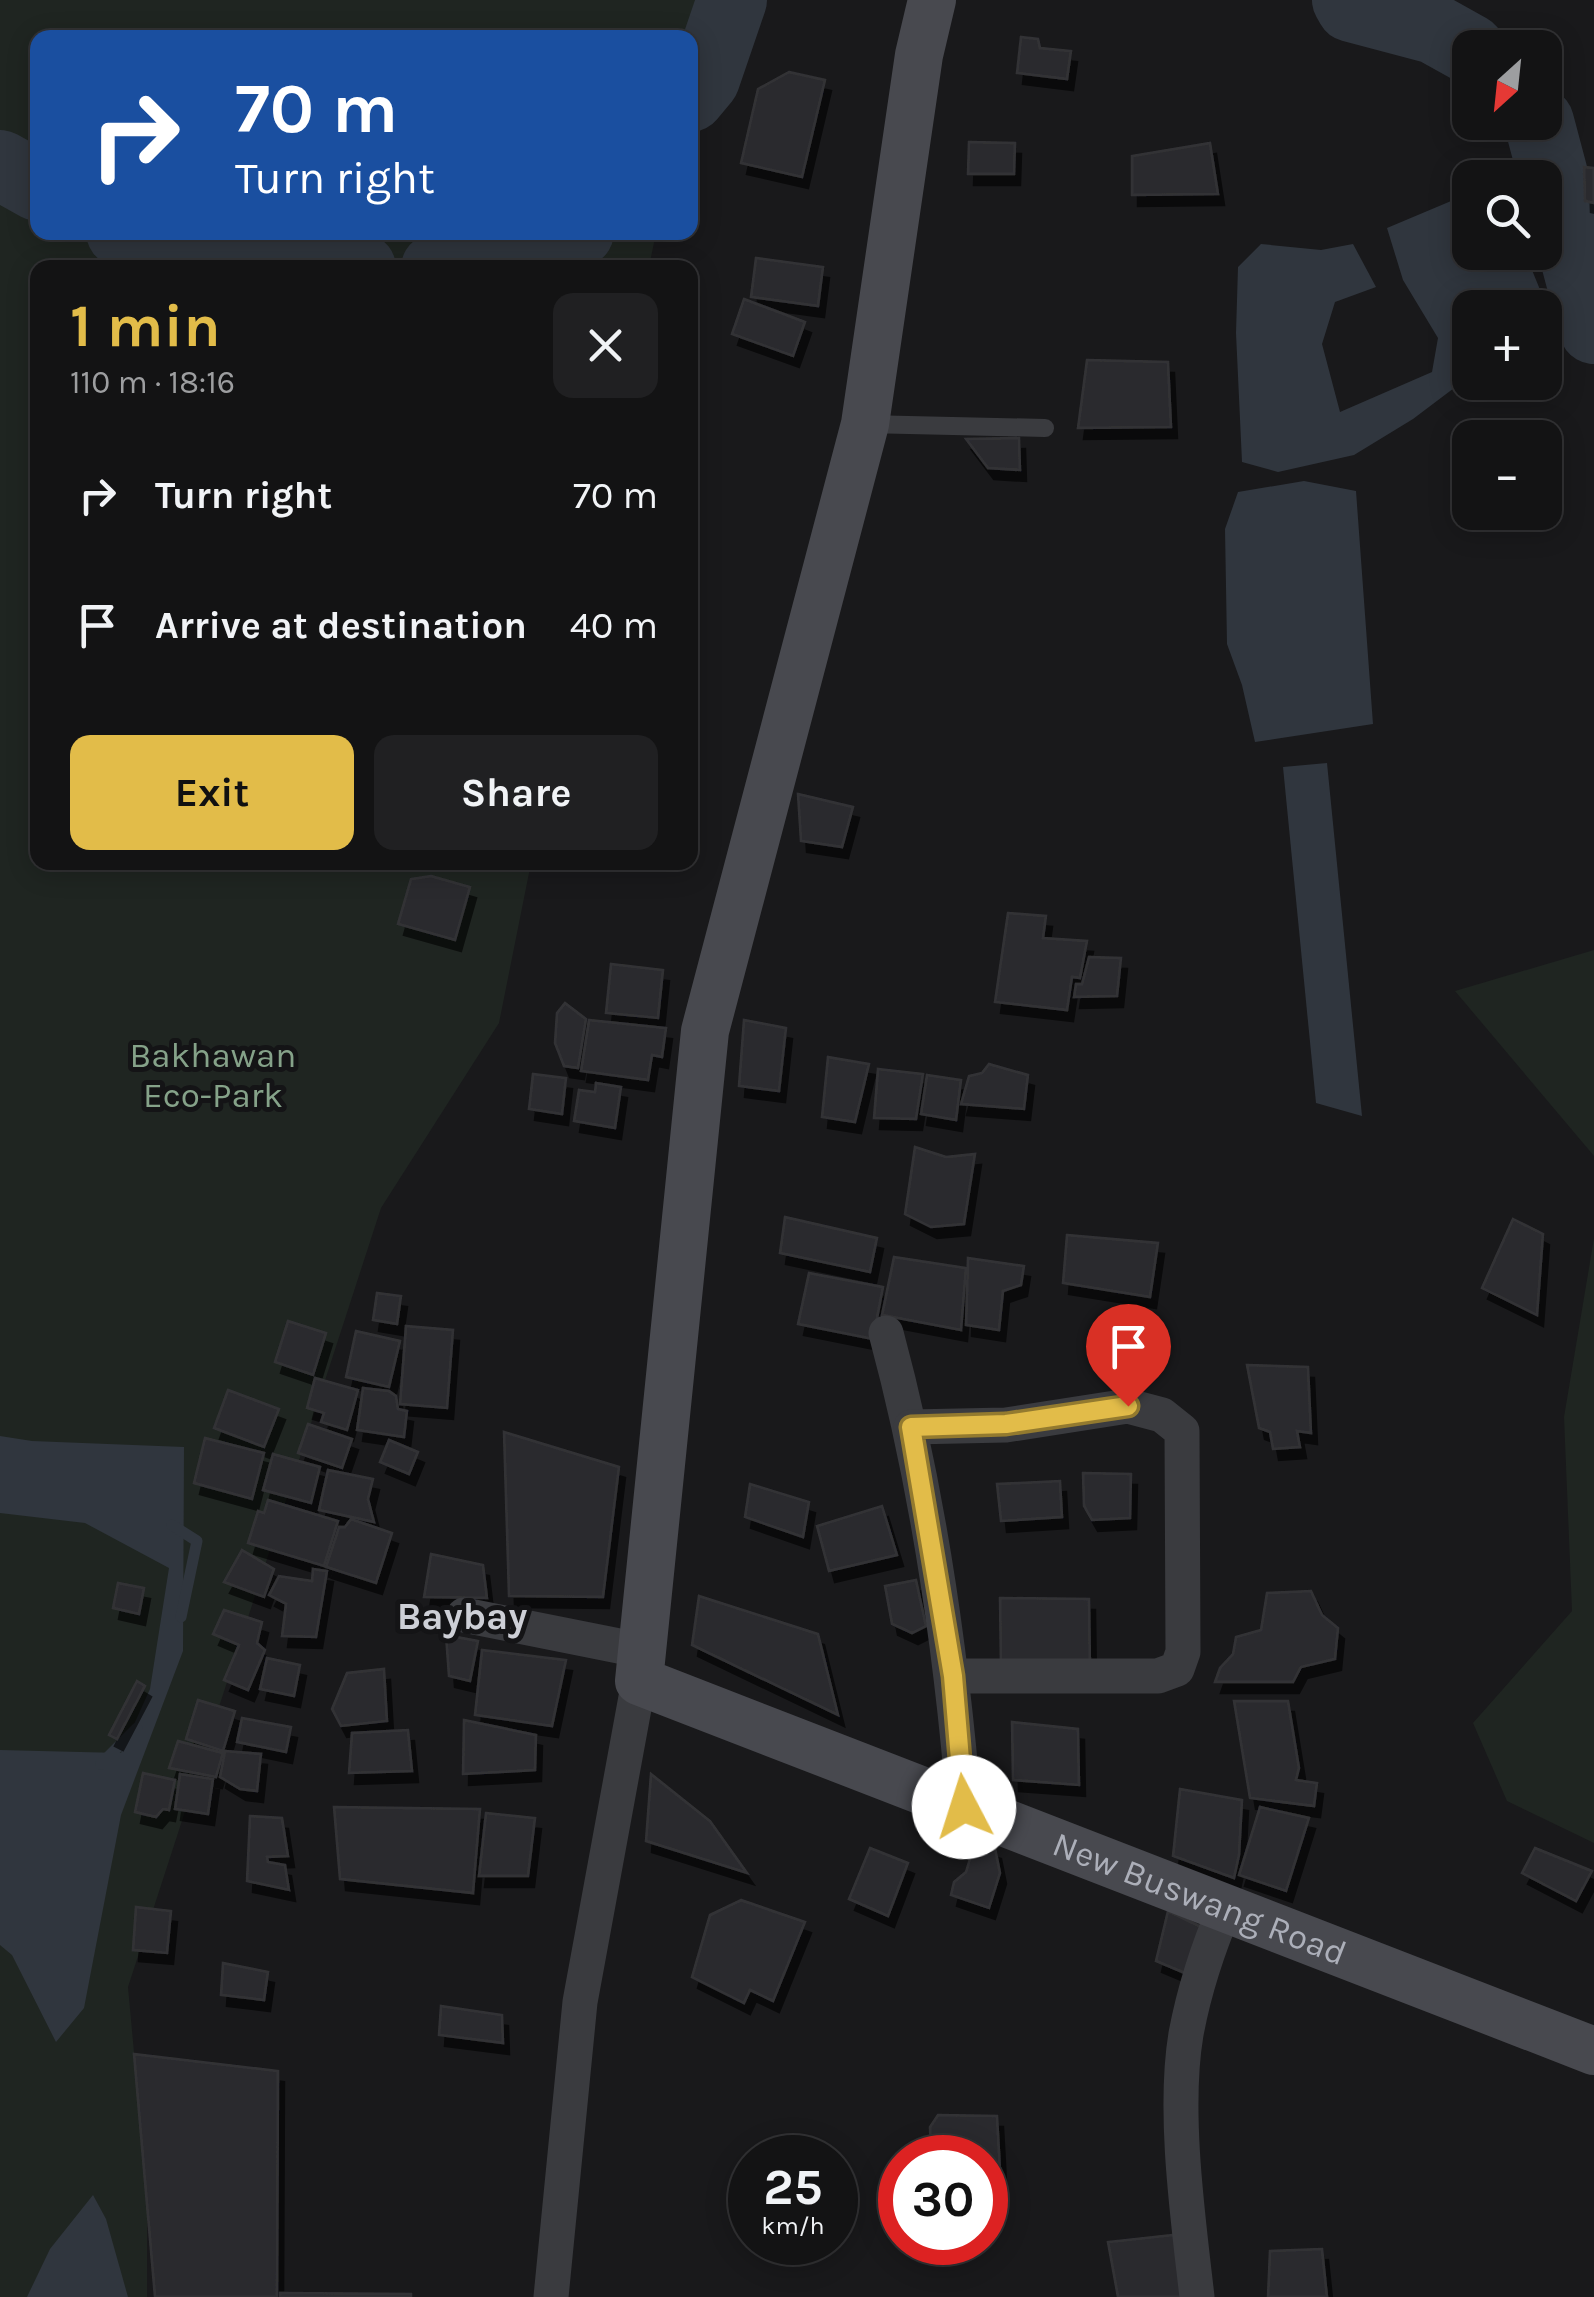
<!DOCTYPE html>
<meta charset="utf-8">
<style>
body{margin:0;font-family:Karla,sans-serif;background:#202022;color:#f1f3f6;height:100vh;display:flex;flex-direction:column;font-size:38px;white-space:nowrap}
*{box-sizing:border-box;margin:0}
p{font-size:32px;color:#9d9ea0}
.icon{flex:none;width:55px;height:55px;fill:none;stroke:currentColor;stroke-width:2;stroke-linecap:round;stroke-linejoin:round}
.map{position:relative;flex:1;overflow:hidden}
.sheet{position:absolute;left:30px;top:260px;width:668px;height:610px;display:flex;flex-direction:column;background:#131314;border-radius:20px;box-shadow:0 5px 25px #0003,0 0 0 2px #323234}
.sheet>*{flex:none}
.guide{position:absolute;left:30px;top:30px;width:668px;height:210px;border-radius:20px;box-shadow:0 5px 25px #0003,0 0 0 2px #323234;background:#1a4fa0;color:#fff;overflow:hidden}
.needle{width:65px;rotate:207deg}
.buttons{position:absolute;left:1452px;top:30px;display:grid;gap:20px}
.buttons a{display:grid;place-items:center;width:110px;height:110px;border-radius:20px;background:#131314;box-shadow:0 5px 25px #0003,0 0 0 2px #323234;font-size:50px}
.speed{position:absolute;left:728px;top:2135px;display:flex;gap:20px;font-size:50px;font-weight:700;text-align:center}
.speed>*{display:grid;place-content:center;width:130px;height:130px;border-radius:50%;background:#131314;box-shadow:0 5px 25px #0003,0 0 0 2px #323234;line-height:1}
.speed small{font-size:25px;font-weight:400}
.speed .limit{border:15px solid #d22;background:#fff;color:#111}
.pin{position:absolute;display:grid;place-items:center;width:85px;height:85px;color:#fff;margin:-102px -42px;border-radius:50% 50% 50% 0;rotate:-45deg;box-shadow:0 0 10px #0007}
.pin .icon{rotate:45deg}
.me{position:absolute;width:110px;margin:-55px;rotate:355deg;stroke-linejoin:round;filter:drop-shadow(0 0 8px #0008)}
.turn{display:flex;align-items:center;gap:35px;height:210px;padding:0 40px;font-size:45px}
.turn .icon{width:130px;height:130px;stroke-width:2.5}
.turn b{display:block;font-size:70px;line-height:85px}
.round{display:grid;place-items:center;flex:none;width:105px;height:105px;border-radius:20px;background:#202022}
.overview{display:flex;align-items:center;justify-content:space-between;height:170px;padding:0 40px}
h1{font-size:60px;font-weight:700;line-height:75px;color:#e2bc49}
.button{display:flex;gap:20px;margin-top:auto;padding:20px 40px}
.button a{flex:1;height:115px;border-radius:20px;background:#e2bc49;color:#111;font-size:40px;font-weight:700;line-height:115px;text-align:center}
.button a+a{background:#202022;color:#f1f3f6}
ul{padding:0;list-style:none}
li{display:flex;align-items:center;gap:30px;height:130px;padding:0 40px}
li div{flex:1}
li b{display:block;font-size:38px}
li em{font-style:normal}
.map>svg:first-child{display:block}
</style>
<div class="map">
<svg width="1594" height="2297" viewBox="0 0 1594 2297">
<defs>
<filter id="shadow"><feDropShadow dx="6" dy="11" stdDeviation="0" flood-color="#0009"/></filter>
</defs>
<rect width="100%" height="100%" fill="#19191b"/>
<g fill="#1f2521">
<polygon points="0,0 702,0 690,62 690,38 38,38 38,232 656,233 649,267 38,268 38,862 531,863 499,1023 381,1208 128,1987 147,2193 147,2297 0,2297"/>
<polygon points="1594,950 1594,1156 1455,991"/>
<polygon points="1594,1238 1594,1843 1507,1801 1473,1723 1572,1611 1564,1417"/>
</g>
<g fill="#30363e">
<polygon points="1463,196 1470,197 1470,252 1525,253 1559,336 1545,342 1545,308 1470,308 1470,376 1413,419 1354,455 1278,472 1242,462 1236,333 1238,267 1261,244 1321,250 1353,244 1376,287 1335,302 1322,344 1340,412 1432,372 1438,338 1403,280 1387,228"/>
<polygon points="1304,481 1356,491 1373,724 1255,742 1242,685 1227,644 1225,529 1238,492"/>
<polygon points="1327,763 1362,1116 1316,1103 1283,767"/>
<polygon points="0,1436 32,1441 184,1447 183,1651 121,1815 84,2008 56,2042 12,1955 0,1945 0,1750 121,1753 150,1689 169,1568 85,1523 0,1513"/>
<polygon points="93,2195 106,2219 128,2297 27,2297 50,2249"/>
</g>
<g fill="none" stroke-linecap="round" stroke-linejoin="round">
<g stroke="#30363e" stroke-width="11">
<polyline points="172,1525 197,1541 181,1617"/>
<polyline points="101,1764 137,1728"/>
</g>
<g stroke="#30363e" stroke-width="70">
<polyline points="1347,0 1351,7 1434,29 1470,49"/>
<polyline points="690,97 705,79 732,0"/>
<polyline points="1539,122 1594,329"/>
<polyline points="0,165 38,186"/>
<polyline points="121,232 133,239 361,268"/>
<polyline points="436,268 579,232"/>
</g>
</g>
<g fill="#2c2c2f" stroke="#333336" stroke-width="2.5" filter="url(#shadow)">
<polygon points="1021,37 1038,39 1040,48 1071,51 1067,79 1017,73"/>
<polygon points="789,72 825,80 802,177 741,163 758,89"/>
<polygon points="969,142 1015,143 1014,174 968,174"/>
<polygon points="1210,143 1218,194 1132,195 1132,156"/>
<polygon points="1584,167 1594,168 1594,203 1585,201"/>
<polygon points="756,258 823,267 818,306 751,297"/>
<polygon points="744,299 805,322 793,356 732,334"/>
<polygon points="1087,360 1168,362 1171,427 1078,428"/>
<polygon points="1019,438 1020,470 988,468 966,439"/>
<polygon points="798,794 853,807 842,847 801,841"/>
<polygon points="431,876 470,887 455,940 398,924 411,879"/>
<polygon points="1008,913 1046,916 1043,938 1087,941 1080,978 1072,977 1067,1010 995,1002"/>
<polygon points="1089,957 1121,958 1117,996 1074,997 1076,984 1082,984"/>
<polygon points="611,964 663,970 658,1018 606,1013"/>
<polygon points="565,1003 586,1019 578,1068 564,1066 555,1043 557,1013"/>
<polygon points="589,1020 666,1028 662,1057 652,1055 648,1080 581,1071"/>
<polygon points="744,1020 786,1028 779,1091 739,1086"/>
<polygon points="828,1057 869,1064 855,1122 822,1117"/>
<polygon points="989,1064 1028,1075 1024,1109 961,1104 969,1076 982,1073"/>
<polygon points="878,1069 923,1074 916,1119 874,1118"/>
<polygon points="533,1074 566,1078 562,1114 529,1109"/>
<polygon points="927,1075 961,1080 956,1120 921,1114"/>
<polygon points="596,1083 621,1087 615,1128 574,1121 579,1090 595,1092"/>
<polygon points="915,1147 946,1157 975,1154 964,1224 931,1227 905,1214"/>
<polygon points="785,1217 877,1238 870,1272 780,1253"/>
<polygon points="1513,1219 1543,1234 1537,1315 1482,1288"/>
<polygon points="1067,1235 1158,1243 1150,1297 1063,1283"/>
<polygon points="894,1257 966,1268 961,1330 882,1315"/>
<polygon points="968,1258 1024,1266 1021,1285 1003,1291 999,1330 966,1325"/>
<polygon points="809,1273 883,1287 873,1339 798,1324"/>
<polygon points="377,1293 401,1296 397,1324 373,1320"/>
<polygon points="288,1321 326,1333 313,1375 275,1362"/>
<polygon points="406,1326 453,1330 447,1408 400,1404"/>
<polygon points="356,1331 400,1341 389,1387 346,1377"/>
<polygon points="1247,1365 1308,1367 1311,1433 1297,1431 1300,1447 1273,1449 1270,1432 1259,1428"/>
<polygon points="315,1378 358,1390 347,1430 321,1422 324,1413 307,1408"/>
<polygon points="363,1388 389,1391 396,1396 398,1409 407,1411 404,1437 357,1430"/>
<polygon points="228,1390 279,1409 264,1447 214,1428"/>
<polygon points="308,1424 352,1439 342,1468 298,1453"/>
<polygon points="504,1432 619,1467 603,1597 509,1596"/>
<polygon points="205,1438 264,1453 252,1499 194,1483"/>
<polygon points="389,1440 418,1452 409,1474 380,1462"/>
<polygon points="273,1454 320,1467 311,1503 263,1490"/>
<polygon points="328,1470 373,1479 368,1499 374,1522 319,1510"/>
<polygon points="1083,1473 1131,1474 1130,1518 1092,1520 1084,1506"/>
<polygon points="1060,1481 1062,1517 1001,1521 997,1484"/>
<polygon points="750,1484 809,1502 803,1537 745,1517"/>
<polygon points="268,1500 338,1521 324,1566 248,1543 258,1511 264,1513"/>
<polygon points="882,1506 897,1555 829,1571 817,1526"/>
<polygon points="351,1519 392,1533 376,1583 326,1567 339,1527 345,1527"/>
<polygon points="242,1550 274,1569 264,1597 224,1582"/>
<polygon points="431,1554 483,1565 487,1598 424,1597"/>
<polygon points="313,1569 327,1571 316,1637 282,1636 286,1604 269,1595 279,1576 312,1581"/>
<polygon points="916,1580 926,1626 912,1633 892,1624 885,1586"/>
<polygon points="118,1583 144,1588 139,1614 113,1608"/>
<polygon points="1311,1591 1322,1615 1338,1628 1335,1659 1301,1667 1293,1682 1215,1682 1220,1668 1233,1654 1236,1637 1261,1630 1267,1593"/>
<polygon points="699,1596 818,1634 838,1715 692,1645"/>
<polygon points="1000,1598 1089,1599 1090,1669 1001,1667"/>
<polygon points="224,1610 262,1622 257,1643 265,1650 248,1690 224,1680 239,1645 213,1634"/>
<polygon points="446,1635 478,1641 470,1681 449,1676"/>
<polygon points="482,1650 566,1660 552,1726 475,1715"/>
<polygon points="267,1658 300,1665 294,1696 260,1689"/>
<polygon points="384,1669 387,1721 341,1726 332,1709 347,1673"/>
<polygon points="137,1681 145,1686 117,1739 109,1735"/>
<polygon points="198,1700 235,1711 223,1751 186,1739"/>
<polygon points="1234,1701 1288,1701 1299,1768 1296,1780 1317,1783 1314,1806 1250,1798"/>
<polygon points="242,1718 291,1727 286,1752 237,1742"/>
<polygon points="464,1720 536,1735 535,1770 463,1774"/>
<polygon points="1012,1722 1078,1729 1079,1785 1013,1780"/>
<polygon points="408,1730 412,1771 349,1773 352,1733"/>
<polygon points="178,1741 223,1753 216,1777 169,1768"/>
<polygon points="225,1751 261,1754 257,1791 240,1789 220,1777"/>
<polygon points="143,1773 175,1780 169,1810 163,1809 156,1817 135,1812"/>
<polygon points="180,1774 213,1779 208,1814 175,1809"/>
<polygon points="651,1774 710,1821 747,1873 646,1841"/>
<polygon points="1180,1789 1242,1800 1239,1855 1234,1878 1173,1856"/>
<polygon points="334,1807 480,1809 473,1893 340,1879"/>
<polygon points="1260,1807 1309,1818 1286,1891 1239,1875"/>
<polygon points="486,1813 535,1818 528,1876 479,1876"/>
<polygon points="250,1816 282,1818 288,1856 267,1857 268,1862 285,1865 289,1890 247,1881"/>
<polygon points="975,1842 995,1848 1000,1873 989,1908 951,1895 954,1882 966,1872"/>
<polygon points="870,1848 908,1863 888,1916 849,1899"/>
<polygon points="1535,1848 1592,1871 1576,1901 1522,1873"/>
<polygon points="741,1900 805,1922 773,2001 750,1990 744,2003 692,1977 710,1915"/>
<polygon points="136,1907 171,1911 167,1953 133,1950"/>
<polygon points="1168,1911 1212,1932 1199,1979 1156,1961"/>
<polygon points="223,1963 268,1972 264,2000 221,1995"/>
<polygon points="441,2006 502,2015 503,2043 439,2035"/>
<polygon points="134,2054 278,2071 277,2297 155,2297"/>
<polygon points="938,2115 997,2116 1000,2170 986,2188 985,2158 931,2158 930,2127"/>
<polygon points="1181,2234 1194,2297 1118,2297 1108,2242"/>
<polygon points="1322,2249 1327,2297 1268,2297 1270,2251"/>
<polygon points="280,2293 411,2294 411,2297 280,2297"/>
</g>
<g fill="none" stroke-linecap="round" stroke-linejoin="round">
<polyline stroke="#3a3b3f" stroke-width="18" points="865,424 1045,428"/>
<g stroke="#3a3b3f" stroke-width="35">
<path d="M886,1333C928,1488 951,1647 964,1807"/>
<polyline points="911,1427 1006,1425 1128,1406 1162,1415 1182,1431 1183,1652 1177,1669 1158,1676 953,1676"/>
<polyline points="464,1615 644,1651"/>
<polyline points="551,2297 580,2002 639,1681"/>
<path d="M1197,2297C1188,2218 1173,2111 1186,2034C1194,1991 1208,1948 1225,1908"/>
</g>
<path stroke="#48494f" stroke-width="48" id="s1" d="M932,0L919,55L865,424L705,1031L639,1681L1594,2051"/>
</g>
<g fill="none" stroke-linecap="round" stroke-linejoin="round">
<g stroke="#937a2f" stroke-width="25">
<polyline id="route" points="964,1807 953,1676 911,1427 1006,1424 1128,1406"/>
</g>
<use href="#route" stroke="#e2bc49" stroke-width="18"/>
</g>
<g text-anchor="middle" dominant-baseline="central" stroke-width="10" stroke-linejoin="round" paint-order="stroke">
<g font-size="35" fill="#85a289" stroke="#141416">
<text x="213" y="1055">Bakhawan<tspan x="213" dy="40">Eco-Park</tspan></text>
</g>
<g font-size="35" fill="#acafb9" stroke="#141416">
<text stroke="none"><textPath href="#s1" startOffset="2312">New Buswang Road</textPath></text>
</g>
<g font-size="38" font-weight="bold" fill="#cdcfd6" stroke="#141416">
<text x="462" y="1616">Baybay</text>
</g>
</g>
</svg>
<div class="buttons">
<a><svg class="needle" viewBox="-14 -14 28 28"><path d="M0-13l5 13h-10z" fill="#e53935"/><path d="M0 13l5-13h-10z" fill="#9d9ea0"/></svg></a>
<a><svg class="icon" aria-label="search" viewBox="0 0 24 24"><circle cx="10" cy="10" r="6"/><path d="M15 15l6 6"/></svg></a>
<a>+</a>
<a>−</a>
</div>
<div class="speed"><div>25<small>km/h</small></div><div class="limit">30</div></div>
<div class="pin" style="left:1128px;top:1406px;background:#d93025"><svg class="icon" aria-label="arrive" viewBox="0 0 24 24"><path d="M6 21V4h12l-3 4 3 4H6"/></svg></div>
<svg class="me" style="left:964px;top:1807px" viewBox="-20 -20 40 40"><circle r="19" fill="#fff"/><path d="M0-13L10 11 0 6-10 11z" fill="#e2bc49"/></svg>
<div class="guide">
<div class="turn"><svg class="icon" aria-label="right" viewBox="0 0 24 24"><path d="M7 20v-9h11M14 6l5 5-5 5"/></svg><div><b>70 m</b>Turn right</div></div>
</div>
<section class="sheet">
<div class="overview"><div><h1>1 min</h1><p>110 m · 18:16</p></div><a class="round"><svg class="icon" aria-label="close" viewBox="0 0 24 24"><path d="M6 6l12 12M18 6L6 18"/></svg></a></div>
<ul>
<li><svg class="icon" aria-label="right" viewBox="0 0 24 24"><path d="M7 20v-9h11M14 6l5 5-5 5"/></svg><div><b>Turn right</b></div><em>70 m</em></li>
<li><svg class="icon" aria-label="arrive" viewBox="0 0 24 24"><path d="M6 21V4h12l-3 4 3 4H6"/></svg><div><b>Arrive at destination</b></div><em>40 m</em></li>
</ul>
<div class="button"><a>Exit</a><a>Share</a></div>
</section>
</div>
